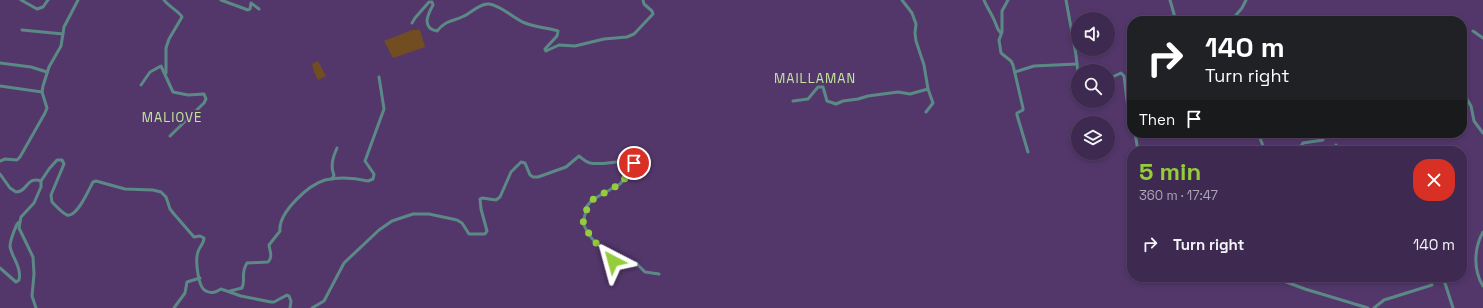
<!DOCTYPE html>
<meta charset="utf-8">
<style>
body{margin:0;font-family:"Space Grotesk",sans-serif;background:#453157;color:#f1f3f6;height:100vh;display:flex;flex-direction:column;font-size:15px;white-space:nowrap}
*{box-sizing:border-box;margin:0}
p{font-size:13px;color:#ada6b7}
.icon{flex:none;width:22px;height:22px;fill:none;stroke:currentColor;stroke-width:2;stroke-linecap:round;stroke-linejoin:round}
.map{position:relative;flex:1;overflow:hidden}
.sheet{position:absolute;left:1127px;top:146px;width:340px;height:136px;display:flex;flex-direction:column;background:#3e2950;border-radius:16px;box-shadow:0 2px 6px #0003,0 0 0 1px #574567}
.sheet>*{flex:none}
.guide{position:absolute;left:1127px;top:16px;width:340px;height:122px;border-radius:16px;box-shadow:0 2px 6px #0003,0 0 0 1px #574567;background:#202124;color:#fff;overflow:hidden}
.tools{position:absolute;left:1071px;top:12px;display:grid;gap:8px}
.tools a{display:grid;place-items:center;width:44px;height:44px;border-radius:50%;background:#3e2950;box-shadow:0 2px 6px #0003,0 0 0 1px #574567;font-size:20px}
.pin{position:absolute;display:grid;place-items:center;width:34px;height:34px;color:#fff;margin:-17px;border:2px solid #fff;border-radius:50%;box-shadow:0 1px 4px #0007}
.me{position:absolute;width:44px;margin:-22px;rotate:321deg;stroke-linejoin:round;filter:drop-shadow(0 0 3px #0008)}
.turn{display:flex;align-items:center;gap:14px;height:84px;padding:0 12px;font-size:18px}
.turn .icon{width:52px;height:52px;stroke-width:2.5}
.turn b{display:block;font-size:28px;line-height:34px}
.then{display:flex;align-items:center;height:38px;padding:0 12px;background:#0003;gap:8px;font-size:15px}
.round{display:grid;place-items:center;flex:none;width:42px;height:42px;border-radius:16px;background:#453157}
.headline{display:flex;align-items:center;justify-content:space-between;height:68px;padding:0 12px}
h1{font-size:24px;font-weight:700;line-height:30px;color:#95cc3b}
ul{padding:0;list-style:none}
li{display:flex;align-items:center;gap:12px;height:60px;padding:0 12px}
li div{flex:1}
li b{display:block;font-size:15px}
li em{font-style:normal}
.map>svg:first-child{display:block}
</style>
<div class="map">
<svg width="1483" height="308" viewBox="0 0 1483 308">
<rect width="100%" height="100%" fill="#53376b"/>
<g fill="#724d21">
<polygon points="412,30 420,30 425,47 393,58 384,41"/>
<polygon points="318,61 326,76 318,80 314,72 312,64"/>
</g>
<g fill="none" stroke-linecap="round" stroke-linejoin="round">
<g stroke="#5b8a86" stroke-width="3">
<polyline points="21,0 37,9 43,7 48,0"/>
<path d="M164,0C169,7 179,11 182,17L169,39L166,48V73"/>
<polyline points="221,0 248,10 250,9 251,3 259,9"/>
<polyline points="902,0 912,13 916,24 915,33 916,41 924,65 928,89 933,103 926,112"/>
<path d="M984,0C987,8 992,14 995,22C997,26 997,30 1001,33"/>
<polyline points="1008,0 1002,11 1002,32 999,40 1001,53 1011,61 1013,65 1023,108 1023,110 1017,113 1017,115 1028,152"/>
<polyline points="1066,0 1076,55 1078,74"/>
<polyline points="1170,0 1176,21"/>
<polyline points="1210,21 1222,17 1231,20"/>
<polyline points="1231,21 1242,8 1246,0"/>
<path d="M412,23L415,18L429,2H432L433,5C428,14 421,28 437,31C447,19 453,22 464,16C471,13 480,3 489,4C502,6 513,18 525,23C535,27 547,28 558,31L557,36L545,49L546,51L559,45L575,46L604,39L627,37L634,34L653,14L652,11L644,4L643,0"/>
<polyline points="22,30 63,34"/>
<polyline points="1473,31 1483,38"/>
<polyline points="0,63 31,67 47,72"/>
<polyline points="1015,72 1034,66 1077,64"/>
<polyline points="1108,79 1121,73 1124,76 1128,108 1132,124"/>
<polyline points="141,85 150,72 161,66 173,92 188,95 204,94 206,99 204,103 170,136"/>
<polyline points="0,86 42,92"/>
<polyline points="1462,91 1471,106 1474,121 1483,133"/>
<polyline points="793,101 808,99 818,87 823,87 827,101 836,104 843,101 858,99 868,96 898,92 910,94 928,89"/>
<polyline points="1135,133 1138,151"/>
<polyline points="1258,133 1265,151"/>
<polyline points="1336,145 1338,151"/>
<polyline points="1286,151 1301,146 1303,143 1323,140"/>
<polyline points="0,161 5,159 17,160 20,157 45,113 47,108 42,92 43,86 49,67 61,46 64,27 78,0"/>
<path d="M0,174L10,188L16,192C28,192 26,176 41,181V187L34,203L21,217L19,228L33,257L34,274L32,296L36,308"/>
<path d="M332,179L334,175C330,166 333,157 337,148"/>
<path d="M41,181L49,169L57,160H62L64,164L51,195L52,202C56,206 62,213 67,215C77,218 89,189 93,182L96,181L125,189L153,190L161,192L166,197L170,209L174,214L194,237L200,236L204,238C204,244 199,247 198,252C195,260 198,288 206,291C212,294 216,292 221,289L241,296L271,302H274L287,295L289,296L291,301L290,308"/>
<path d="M1483,232C1474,248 1473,270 1483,286"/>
<path d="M0,268L16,282L19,280C22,267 11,256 10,246C10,240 14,231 17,224L19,222"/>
<polyline points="1277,277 1281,280 1305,289 1368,308"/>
<polyline points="1443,277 1453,308"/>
<path d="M230,291L242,288C246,280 240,274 247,263L268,262C273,257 270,252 269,245L280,231C278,213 308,185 325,180C338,177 355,178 368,181L373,179L374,174L365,161L384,109L379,77"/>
<polyline points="174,308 185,293 187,282 200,278"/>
<path d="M312,308L324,301L344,263L379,230L392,221L413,214H429L457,220L462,223L469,234H485L487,231L481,209L480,199L482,198L496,200L500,197L511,172L521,162L525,163L530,175L533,177H538L566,167L579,156C583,159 585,162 590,163C605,166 621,158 636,164V166L620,184L592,200L587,206L583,223C586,230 590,237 595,242C598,245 603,247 605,250C613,260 611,262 624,267L633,263H636L645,272L659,274"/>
<polyline points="1374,308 1384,300 1432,285"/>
</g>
</g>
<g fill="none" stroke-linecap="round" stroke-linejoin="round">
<polyline stroke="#95cc3b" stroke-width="7" stroke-dasharray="0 12.6" points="613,261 609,258 604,249 596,243 591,237 584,225 583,220 588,206 592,200 620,184 636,166 636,164 634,163"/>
</g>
<g text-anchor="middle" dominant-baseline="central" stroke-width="4" stroke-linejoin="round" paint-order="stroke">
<g font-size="13" letter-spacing="1" fill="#c5e69e" stroke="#53376b">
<text x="815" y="78">MAILLAMAN</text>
<text x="172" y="117">MALIOVE</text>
</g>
</g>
</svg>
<div class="tools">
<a><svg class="icon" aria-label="sound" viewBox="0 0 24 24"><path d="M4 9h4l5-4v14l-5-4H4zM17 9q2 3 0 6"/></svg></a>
<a><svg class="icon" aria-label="search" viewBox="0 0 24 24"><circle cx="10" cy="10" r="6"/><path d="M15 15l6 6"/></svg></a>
<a><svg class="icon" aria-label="layers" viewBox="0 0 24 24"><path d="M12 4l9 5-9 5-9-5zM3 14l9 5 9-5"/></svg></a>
</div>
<div class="pin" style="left:634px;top:163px;background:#d93025"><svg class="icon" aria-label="arrive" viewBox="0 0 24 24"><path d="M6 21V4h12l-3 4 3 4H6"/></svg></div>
<svg class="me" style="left:613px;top:261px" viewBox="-20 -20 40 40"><path d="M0-17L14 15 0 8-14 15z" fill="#95cc3b" stroke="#fff" stroke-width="4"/></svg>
<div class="guide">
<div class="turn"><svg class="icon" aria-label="right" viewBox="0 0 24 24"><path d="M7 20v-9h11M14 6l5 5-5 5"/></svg><div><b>140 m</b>Turn right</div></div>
<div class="then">Then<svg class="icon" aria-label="arrive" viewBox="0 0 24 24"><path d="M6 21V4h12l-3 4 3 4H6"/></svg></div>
</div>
<section class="sheet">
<div class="headline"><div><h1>5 min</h1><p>360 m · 17:47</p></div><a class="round" style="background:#d93025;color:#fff"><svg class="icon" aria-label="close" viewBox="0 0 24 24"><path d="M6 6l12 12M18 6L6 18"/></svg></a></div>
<ul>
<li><svg class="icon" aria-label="right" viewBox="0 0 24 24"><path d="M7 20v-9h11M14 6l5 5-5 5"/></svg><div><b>Turn right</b></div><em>140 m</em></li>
</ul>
</section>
</div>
